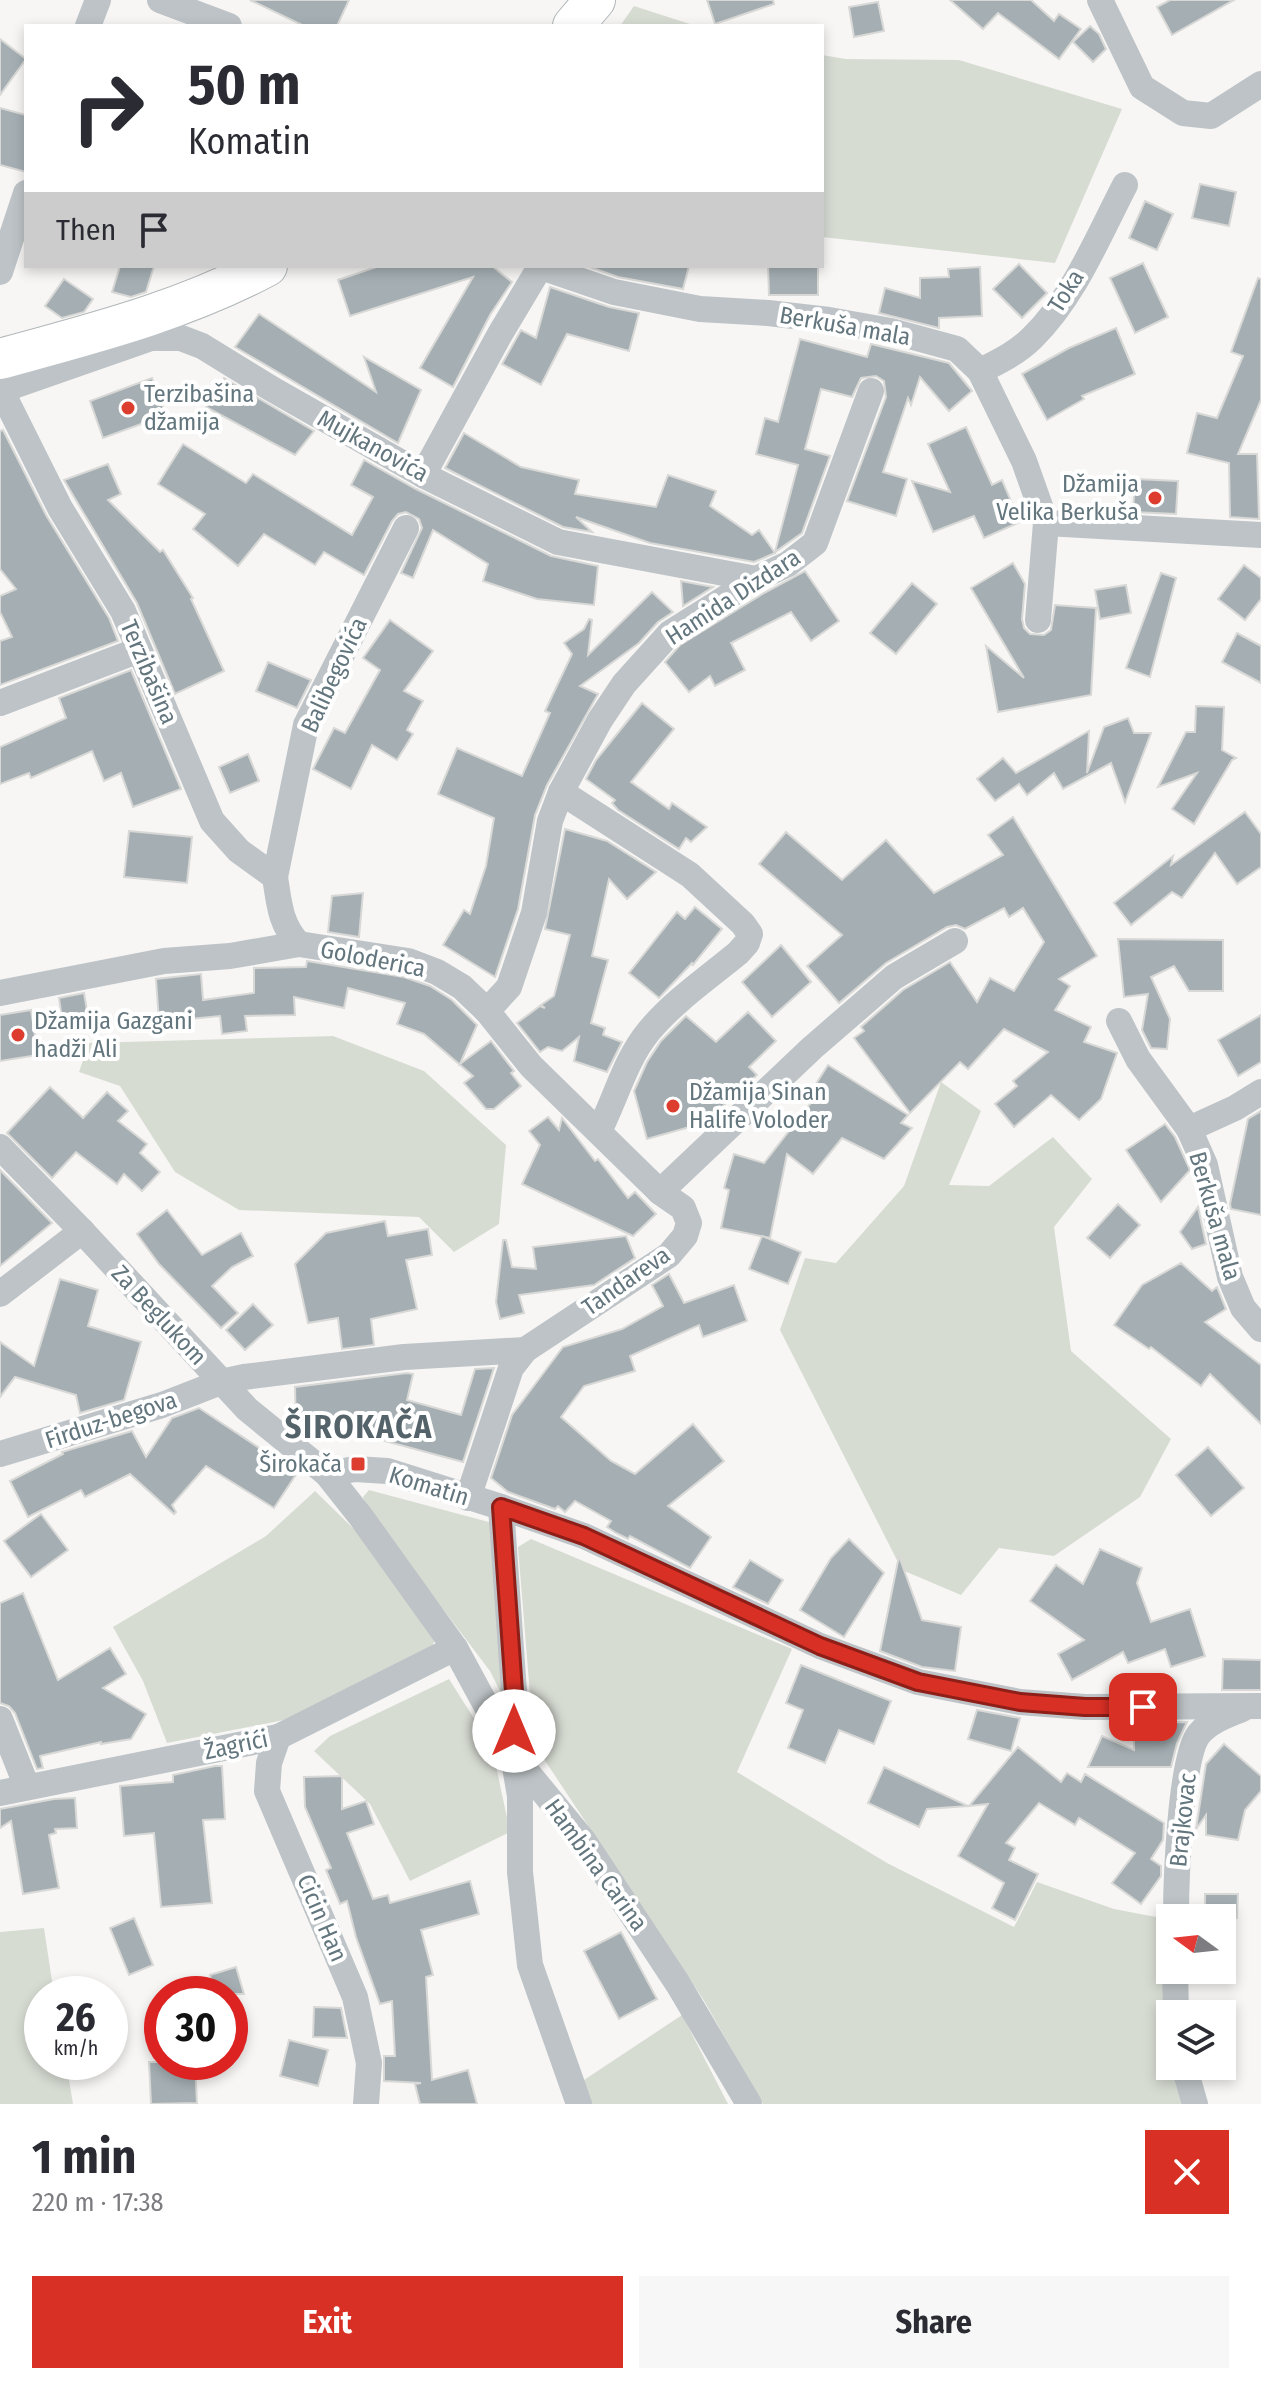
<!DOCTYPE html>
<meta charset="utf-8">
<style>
body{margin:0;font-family:"Fira Sans Condensed",sans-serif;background:#f7f7f7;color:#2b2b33;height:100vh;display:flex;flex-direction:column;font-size:30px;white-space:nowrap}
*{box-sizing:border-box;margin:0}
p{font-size:26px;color:#7c7c81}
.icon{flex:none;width:44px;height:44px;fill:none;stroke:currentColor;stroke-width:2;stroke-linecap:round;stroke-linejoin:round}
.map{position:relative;height:2104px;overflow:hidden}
.sheet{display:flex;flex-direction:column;background:#fff;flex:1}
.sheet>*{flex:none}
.top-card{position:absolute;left:24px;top:24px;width:800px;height:244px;border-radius:0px;box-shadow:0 4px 12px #0003;background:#fff;color:#2b2b33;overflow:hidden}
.needle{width:52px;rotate:285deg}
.tools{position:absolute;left:1156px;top:1904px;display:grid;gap:16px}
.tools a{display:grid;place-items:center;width:80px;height:80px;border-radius:0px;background:#fff;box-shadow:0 4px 12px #0003;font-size:40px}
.speed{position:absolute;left:24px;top:1976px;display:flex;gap:16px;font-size:40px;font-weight:700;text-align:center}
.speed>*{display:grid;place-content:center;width:104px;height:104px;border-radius:50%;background:#fff;box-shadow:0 4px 12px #0003;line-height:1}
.speed small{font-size:20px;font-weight:400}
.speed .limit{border:12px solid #d22;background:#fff;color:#111}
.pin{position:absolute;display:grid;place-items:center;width:68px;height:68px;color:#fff;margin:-34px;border-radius:16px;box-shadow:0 4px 12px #0006}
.me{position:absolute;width:88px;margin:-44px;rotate:0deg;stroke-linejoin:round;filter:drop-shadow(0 0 6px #0008)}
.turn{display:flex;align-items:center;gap:28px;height:168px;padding:0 32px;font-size:36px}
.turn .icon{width:104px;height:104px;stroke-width:2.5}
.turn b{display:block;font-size:56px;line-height:68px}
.then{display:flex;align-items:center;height:76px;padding:0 32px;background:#0003;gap:16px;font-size:30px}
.round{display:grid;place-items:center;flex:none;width:84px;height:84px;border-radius:0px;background:#f7f7f7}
.overview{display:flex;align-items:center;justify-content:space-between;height:136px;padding:0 32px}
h1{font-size:48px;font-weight:700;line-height:60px}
.primary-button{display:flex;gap:16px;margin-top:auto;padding:16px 32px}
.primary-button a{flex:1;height:92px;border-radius:0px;background:#d93025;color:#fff;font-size:32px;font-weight:700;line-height:92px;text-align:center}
.primary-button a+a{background:#f7f7f7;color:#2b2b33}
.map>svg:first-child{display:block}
</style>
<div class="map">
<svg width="1261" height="2104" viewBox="0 0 1261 2104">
<rect width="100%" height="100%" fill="#f7f6f4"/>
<g fill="#d7dcd3">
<polygon points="634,6 696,26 620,26"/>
<polygon points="822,55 846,59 959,60 1122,109 1055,263 822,237"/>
<polygon points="333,1036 424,1071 506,1145 499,1224 454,1252 419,1217 239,1210 175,1172 120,1086 79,1072 89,1043"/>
<polygon points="941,1082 981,1111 949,1185 989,1186 1053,1137 1092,1179 1054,1227 1071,1351 1171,1439 1140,1497 1054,1556 999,1548 961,1595 902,1570 780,1330 805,1258 836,1263 904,1186"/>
<polygon points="369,1490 500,1525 508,1707 490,1671 368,1510 363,1497"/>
<polygon points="315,1491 358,1533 436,1636 432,1647 284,1720 167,1743 143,1681 113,1627 266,1536"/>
<polygon points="531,1539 792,1649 737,1772 887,1863 1014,1927 1037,1882 1114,1909 1167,1919 1170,2066 1187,2104 763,2104 703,1999 534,1744 518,1547"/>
<polygon points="449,1679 492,1747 510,1832 410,1881 370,1804 314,1751 330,1736"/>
<polygon points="44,1928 54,1994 42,1994 42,2062 66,2062 73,2104 0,2104 0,1932"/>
<polygon points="682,2015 728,2104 589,2104 581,2082"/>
</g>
<g fill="#a5afb3" stroke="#d8d8d6" stroke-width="2">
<polygon points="250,0 349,0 337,26 304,26"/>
<polygon points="707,0 773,0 774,4 715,24"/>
<polygon points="950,0 1031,0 1054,21 1059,14 1081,29 1059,59 998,13 983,29"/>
<polygon points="1170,0 1234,0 1172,35 1157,7"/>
<polygon points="878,2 884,31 854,37 849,7"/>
<polygon points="1090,26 1099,34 1106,49 1093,62 1073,42"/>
<polygon points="0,39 26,59 0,95"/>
<polygon points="0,108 26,115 26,172 0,165"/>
<polygon points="1200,184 1236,192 1229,226 1192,218"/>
<polygon points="1145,201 1173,214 1157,250 1129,238"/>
<polygon points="1143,263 1168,317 1135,333 1110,278"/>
<polygon points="1019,264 1047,293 1022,318 993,289"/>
<polygon points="120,266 154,266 146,292 131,297 112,292"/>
<polygon points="379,266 492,266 512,282 490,315 453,387 420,368 473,277 350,316 338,280"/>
<polygon points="587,266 689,266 683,289 618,277"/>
<polygon points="768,266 818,266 818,295 769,295"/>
<polygon points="980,267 982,316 939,318 939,328 879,313 885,288 920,298 920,278 949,277 948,269"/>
<polygon points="1258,278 1261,279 1261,400 1238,454 1257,454 1259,519 1230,517 1229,463 1187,453 1197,413 1217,418 1243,356 1231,352"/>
<polygon points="64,279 93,299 84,312 62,318 45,306"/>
<polygon points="550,287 609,307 639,313 629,351 567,334 541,385 502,364 521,330 536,338"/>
<polygon points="259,314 376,392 364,357 421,390 398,443 235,347"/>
<polygon points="1116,328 1135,374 1082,396 1084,399 1047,420 1022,374 1069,348"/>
<polygon points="800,339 867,357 871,344 949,363 972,391 949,411 920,377 911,405 908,398 883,472 907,479 896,516 847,501 886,397 884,381 876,376 861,378 852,397 821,389 805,449 830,456 802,533 775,552 798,465 756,454 765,418 778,422"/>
<polygon points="152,378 163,407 163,416 103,438 90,401"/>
<polygon points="224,378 314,431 295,455 206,407"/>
<polygon points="966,427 992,485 1002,480 1020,522 984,538 974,516 933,532 912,481 950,492 928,444"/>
<polygon points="3,430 46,515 109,618 118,641 0,685 0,641 12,637 0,612 0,596 16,589 0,569 0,431"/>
<polygon points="464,433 521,467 579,480 575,494 656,507 668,475 716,491 710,506 752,535 759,530 775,553 754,562 650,543 576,517 592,532 563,527 445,468"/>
<polygon points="183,444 246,483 253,474 352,535 373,497 351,485 364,460 416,489 551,556 598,566 594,605 537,599 483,581 488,564 433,530 413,578 401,573 422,528 419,519 406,512 398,514 392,521 364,575 324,552 315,565 264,534 238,566 193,529 205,514 158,484"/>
<polygon points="108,464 121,494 108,500 160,552 163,550 193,598 191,599 224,671 175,694 137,603 64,480"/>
<polygon points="1135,479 1178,481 1176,514 1133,512"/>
<polygon points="1013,563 1025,584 1022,619 1024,628 1030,634 1044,635 1051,630 1055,605 1096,608 1091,695 998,712 986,646 1024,678 971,588"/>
<polygon points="1244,565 1261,578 1261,599 1245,620 1218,599"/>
<polygon points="805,571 839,621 811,641 791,612 731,643 745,670 715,686 710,676 689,692 665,662 680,645 764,593"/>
<polygon points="1161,573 1176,578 1150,677 1126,668"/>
<polygon points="681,581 713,587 683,606"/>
<polygon points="912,583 937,604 896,654 870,633"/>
<polygon points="1126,585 1131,613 1100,619 1095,590"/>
<polygon points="652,592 673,612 658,622 639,643 580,686 598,694 547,785 535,815 518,909 495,977 443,945 464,910 470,914 486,866 494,818 438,794 457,748 522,776 550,713 545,711 572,654 564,643 584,629 589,619 592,620 588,655"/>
<polygon points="390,620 433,651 404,691 423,701 407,730 413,734 397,760 372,745 351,789 313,769 334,728 345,733 380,670 363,658"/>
<polygon points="1237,633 1261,646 1261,683 1222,662"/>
<polygon points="268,662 311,680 297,708 256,691"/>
<polygon points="131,670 181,789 133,807 121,773 104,781 92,751 31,778 29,773 0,784 0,747 66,718 59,698"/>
<polygon points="642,703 674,729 631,782 669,809 672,803 707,827 691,842 686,838 679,849 618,810 612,803 615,800 586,779 596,760"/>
<polygon points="1196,706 1224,707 1222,750 1236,758 1232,760 1194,824 1172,809 1197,773 1158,787 1186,732 1195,732"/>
<polygon points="1128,718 1134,733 1151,733 1125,802 1111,763 1063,789 1054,773 1027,795 1019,784 995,801 977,779 1003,758 1016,773 1089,731 1087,773 1104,727"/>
<polygon points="248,754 259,781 230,793 219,767"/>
<polygon points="1245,812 1261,834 1261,867 1237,884 1215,853 1182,898 1172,892 1131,925 1114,903 1173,856 1171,865"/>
<polygon points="1013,817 1097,956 1059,979 1070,986 1055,1010 1091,1027 1084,1042 1117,1053 1101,1099 1079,1120 1051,1095 1014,1127 995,1104 1017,1086 1013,1081 1048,1052 1004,1029 968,1069 960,1062 910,1113 854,1038 864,1031 861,1027 903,990 950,962 977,1002 990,978 1014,991 1044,942 1023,908 1009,917 1004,908 965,929 956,925 947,927 886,963 839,1003 807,966 842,935 759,864 786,832 842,880 886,840 934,893 1003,855 988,835"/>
<polygon points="565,829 607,841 656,872 627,899 609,879 592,956 608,960 591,1023 605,1028 603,1035 622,1042 607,1072 574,1061 579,1037 562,1051 548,1047 540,1052 517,1023 540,1006 545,1008 541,1005 554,996 570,935 545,929"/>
<polygon points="129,831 192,837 187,883 124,877"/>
<polygon points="363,893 359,937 328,932 332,896"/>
<polygon points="695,907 722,929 693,965 692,963 659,998 629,973 677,912 685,919"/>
<polygon points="1118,939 1223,940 1223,991 1189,991 1174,966 1151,977 1170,1019 1167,1049 1151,1048 1142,1030 1148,994 1124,997"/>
<polygon points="781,945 811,982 772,1017 742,982"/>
<polygon points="307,961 404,977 430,986 452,1000 477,1025 460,1064 491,1041 514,1071 511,1073 521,1086 494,1109 486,1109 464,1083 473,1076 424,1034 397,1024 405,1003 348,988 344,1008 294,997 295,1015 245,1016 247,1031 222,1034 220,1016 159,1022 156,979 201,974 203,1000 254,993 254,968 306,967"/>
<polygon points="84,993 89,1022 63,1026 59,998"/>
<polygon points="31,1010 38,1055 0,1061 0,1015"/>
<polygon points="748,1012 776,1041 749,1067 757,1075 711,1117 711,1121 647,1139 634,1091 647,1062 661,1041 686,1016 716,1042"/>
<polygon points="1261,1015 1261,1062 1238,1076 1218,1040"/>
<polygon points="828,1065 908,1115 901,1123 912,1128 884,1159 842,1138 813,1174 787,1154 770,1238 721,1228 729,1190 724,1188 734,1154 764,1163 810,1104 805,1101"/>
<polygon points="50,1087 83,1118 107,1092 128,1111 118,1121 147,1144 140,1153 160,1172 142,1191 124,1174 117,1184 76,1152 52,1178 7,1133"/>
<polygon points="1261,1111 1261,1215 1231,1209 1230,1204 1248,1119"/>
<polygon points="548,1117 559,1130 562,1118 595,1161 598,1159 628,1198 635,1192 656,1214 633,1236 522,1184 540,1145 529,1131"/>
<polygon points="1165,1124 1175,1137 1190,1170 1161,1202 1126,1150"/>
<polygon points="0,1170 52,1223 0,1266"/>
<polygon points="1118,1204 1140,1225 1110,1258 1087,1238"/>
<polygon points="1198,1207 1206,1244 1192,1249 1180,1232"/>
<polygon points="167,1210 202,1255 241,1233 253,1256 232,1267 212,1286 238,1313 221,1328 159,1264 137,1234"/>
<polygon points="385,1221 388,1236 428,1229 432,1255 406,1260 417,1309 371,1319 374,1345 342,1349 338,1318 308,1323 295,1264 326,1233"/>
<polygon points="626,1236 635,1258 594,1285 519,1295 524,1313 500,1319 496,1302 503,1240 506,1240 512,1267 536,1269 533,1247"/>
<polygon points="762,1236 801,1252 788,1284 749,1269"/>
<polygon points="1181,1263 1212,1291 1217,1287 1226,1309 1205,1322 1261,1365 1261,1424 1210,1374 1201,1386 1151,1347 1149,1349 1114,1325 1142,1285"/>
<polygon points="669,1274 684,1303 734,1285 747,1321 703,1337 699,1325 630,1356 635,1371 584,1386 561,1417 611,1461 635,1474 693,1424 724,1461 668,1506 711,1537 690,1568 630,1536 628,1539 616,1533 607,1527 611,1521 575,1501 565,1512 558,1506 555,1509 508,1492 491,1478 512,1415 563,1347 622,1329 663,1306 652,1285"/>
<polygon points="60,1279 98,1290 88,1326 141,1342 124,1400 80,1413 76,1395 15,1377 0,1397 0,1342 34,1366"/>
<polygon points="253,1304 273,1325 245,1350 226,1330"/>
<polygon points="494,1368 463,1462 363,1435 306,1436 296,1428 295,1387 407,1373 413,1374 407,1400 461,1415 475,1369"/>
<polygon points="199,1408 297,1473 274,1508 206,1466 172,1505 176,1512 174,1514 130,1474 85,1497 81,1490 28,1517 10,1481 63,1454 62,1452 132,1431 146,1457 172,1418"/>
<polygon points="1208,1447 1244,1488 1211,1516 1176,1475"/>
<polygon points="41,1514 68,1550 31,1577 4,1541"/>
<polygon points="849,1539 884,1573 844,1637 800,1610 831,1558"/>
<polygon points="1100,1549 1142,1568 1137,1583 1151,1622 1190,1609 1205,1656 1171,1667 1165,1649 1128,1663 1123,1652 1072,1680 1058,1654 1084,1640 1030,1601 1056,1565 1083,1584"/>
<polygon points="899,1556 922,1620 961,1627 955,1671 922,1667 880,1651"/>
<polygon points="750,1560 783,1580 768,1604 733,1587"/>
<polygon points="23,1593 58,1680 110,1648 126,1674 103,1688 146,1714 131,1739 101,1744 101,1742 40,1756 43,1768 37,1769 15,1713 9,1706 0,1703 0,1603"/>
<polygon points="1223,1659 1261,1660 1261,1690 1222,1690"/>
<polygon points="801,1665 891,1701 874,1744 839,1730 825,1763 788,1748 803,1710 786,1703"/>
<polygon points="977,1710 1020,1718 1011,1751 968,1739"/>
<polygon points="1187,1722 1177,1743 1171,1767 1088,1767 1102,1736 1134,1750 1134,1723"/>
<polygon points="1224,1744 1261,1776 1261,1791 1245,1810 1238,1840 1206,1835 1206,1815 1196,1829 1206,1764"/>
<polygon points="1018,1747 1061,1782 1067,1773 1081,1782 1085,1774 1164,1823 1163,1840 1151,1859 1161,1866 1161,1876 1141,1904 1112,1883 1135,1853 1079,1818 1075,1825 1039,1803 1006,1843 1015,1848 1009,1860 1038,1874 1015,1920 992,1908 1004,1883 958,1856 988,1804 969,1806"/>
<polygon points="215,1766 222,1766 225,1819 203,1820 212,1903 161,1907 154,1833 124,1836 120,1786 173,1782 173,1775"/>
<polygon points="884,1767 968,1806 927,1809 919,1827 868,1803"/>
<polygon points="342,1776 342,1809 366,1801 374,1824 347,1833 373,1899 388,1895 390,1903 470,1881 479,1914 421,1930 433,1975 426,1977 432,2080 468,2070 477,2104 420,2104 415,2084 421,2083 384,2081 384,2056 395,2056 392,2001 380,2004 356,1937 347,1901 340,1904 326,1870 331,1868 305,1807 304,1777"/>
<polygon points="75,1798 77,1828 55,1829 56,1833 49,1835 59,1888 23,1894 11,1821 0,1828 0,1809 54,1799"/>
<polygon points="1205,1894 1238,1894 1237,1918 1205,1918"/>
<polygon points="134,1918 153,1965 129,1975 110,1928"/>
<polygon points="621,1932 657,1999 619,2019 584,1951"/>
<polygon points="236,1967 244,1994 215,1994 210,1975"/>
<polygon points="314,2007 341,2008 347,2038 313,2037"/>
<polygon points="289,2040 328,2050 318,2086 280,2076"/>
<polygon points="149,2062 195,2062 197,2103 151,2104"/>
</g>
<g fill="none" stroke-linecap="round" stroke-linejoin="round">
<g stroke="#b1b7ba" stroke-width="42">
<g id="primary">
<polyline points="573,26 595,0"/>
<path d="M0,359C91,334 183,311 267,266"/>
</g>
</g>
<g stroke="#bdc3c6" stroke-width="26">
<polyline points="160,0 229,26"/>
<polyline points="1100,0 1142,87 1183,113 1211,116 1261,84"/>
<polyline points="88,26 98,0"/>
<polyline points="538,266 614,292 700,309 768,313 829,320 891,331 957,349 980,371 1024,461 1046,523 1038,620"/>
<polyline points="0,272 26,193"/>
<path d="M980,371C998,362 1017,353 1032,338C1074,297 1098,237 1125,185"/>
<path d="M0,388L60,508L123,611L212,821L239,851L275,877C279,902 280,925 299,944"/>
<polyline points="2,390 151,338 181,338 202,346 272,389 423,475 558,542 756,579"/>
<polyline points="423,475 500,334 540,267"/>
<polyline points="1046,523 1261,535"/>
<polyline points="0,703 139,650"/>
<path d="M561,792L690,875L743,924L750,934L747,943L738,953C709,977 674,1001 649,1031C625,1060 616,1098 599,1131"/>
<polyline points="275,877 306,725 406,528"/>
<polyline points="0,993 164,961 230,956 299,944 408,961 437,972 462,987 487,1011 531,1066 660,1192"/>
<polyline points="487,1011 509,987 534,913 550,821 561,792 600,720 624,684 670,633 756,579 788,564 815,543 871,391"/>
<polyline points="1119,1021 1138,1059 1189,1129 1205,1165 1230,1277 1243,1308 1261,1329"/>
<polyline points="1189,1129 1235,1108 1261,1092"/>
<polyline points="0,1147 82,1231 247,1409 327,1474 361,1517 455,1648 513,1755 583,1840 678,1984 749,2104"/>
<polyline points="0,1294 82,1231"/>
<polyline points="0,1454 162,1405 221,1382 244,1377 404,1357 525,1350"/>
<polyline points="327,1474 355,1469 387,1471 501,1507 584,1536 820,1646 918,1682 1020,1702 1085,1707 1261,1706"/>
<polyline points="468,1498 511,1368 525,1350 669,1255 685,1236 689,1223 683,1208 660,1192 812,1048 894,977 955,941"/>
<polyline points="501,1507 515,1706 513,1755 520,1796 520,1872 530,1965 579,2104"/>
<polyline points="0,1719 27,1787"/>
<polyline points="278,1737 269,1763 267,1791 355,1997 369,2063 366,2104"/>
<polyline points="0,1793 278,1737 455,1648"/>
<path d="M1176,1918C1176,1884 1180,1757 1199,1734C1210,1721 1226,1716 1242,1709"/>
<polyline points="1175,1970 1176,2014"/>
<polyline points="1184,2066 1195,2104"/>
</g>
<use href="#primary" stroke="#fff" stroke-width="40"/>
</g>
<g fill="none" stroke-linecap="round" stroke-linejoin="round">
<g stroke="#8d1f18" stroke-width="20">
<polyline id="route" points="514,1731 515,1706 501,1507 584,1536 820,1646 918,1682 1020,1702 1085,1707 1143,1707"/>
</g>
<use href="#route" stroke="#d93025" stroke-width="14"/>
</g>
<g fill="#dd3d2e" stroke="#fff" stroke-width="3">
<circle cx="128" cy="408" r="8"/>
<circle cx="1155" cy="498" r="8"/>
<circle cx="18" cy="1035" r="8"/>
<circle cx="673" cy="1106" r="8"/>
<rect x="350" y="1456" width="16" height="16" rx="4"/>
</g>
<g text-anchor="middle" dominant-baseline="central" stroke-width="8" stroke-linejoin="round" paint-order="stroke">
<g font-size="24" fill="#63767e" stroke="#fff">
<text transform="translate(1066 291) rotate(-58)">Toka</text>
<text transform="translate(845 326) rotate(10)">Berkuša mala</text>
<text transform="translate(373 446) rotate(29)">Mujkanovića</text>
<text transform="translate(733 597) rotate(-33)">Hamida Dizdara</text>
<text transform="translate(149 672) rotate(67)">Terzibašina</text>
<text transform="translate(334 675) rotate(-65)">Balibegovića</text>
<text transform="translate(373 959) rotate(11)">Goloderica</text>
<text transform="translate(1215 1216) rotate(74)">Berkuša mala</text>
<text transform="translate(626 1281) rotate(-35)">Tandareva</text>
<text transform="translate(159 1315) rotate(47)">Za Beglukom</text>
<text transform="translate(111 1420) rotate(-18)">Firduz-begova</text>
<text transform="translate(429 1486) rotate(17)">Komatin</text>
<text transform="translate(236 1745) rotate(-12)">Žagrići</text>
<text transform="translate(1183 1820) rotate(-84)">Brajkovac</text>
<text transform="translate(596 1865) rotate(54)">Hambina Carina</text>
<text transform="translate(322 1918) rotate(67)">Cicin Han</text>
</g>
<g font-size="24" fill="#63767e" stroke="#fff" text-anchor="start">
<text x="144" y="394">Terzibašina<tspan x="144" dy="28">džamija</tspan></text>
<text x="1139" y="484" text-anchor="end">Džamija<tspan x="1139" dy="28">Velika Berkuša</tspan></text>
<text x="34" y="1021">Džamija Gazgani<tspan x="34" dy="28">hadži Ali</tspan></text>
<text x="689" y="1092">Džamija Sinan<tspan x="689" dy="28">Halife Voloder</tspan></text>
<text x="342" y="1464" text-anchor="end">Širokača</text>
</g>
<g font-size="32" font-weight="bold" letter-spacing="2" fill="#546369" stroke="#fff">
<text x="359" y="1427">ŠIROKAČA</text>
</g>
</g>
</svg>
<div class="tools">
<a><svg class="needle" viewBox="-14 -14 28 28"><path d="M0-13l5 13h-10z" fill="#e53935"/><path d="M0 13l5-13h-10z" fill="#7c7c81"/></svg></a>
<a><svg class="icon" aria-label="layers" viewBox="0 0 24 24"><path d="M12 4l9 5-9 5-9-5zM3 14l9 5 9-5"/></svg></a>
</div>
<div class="speed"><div>26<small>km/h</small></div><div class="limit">30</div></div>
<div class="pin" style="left:1143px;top:1707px;background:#d93025"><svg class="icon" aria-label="arrive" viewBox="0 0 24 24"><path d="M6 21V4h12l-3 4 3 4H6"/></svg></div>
<svg class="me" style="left:514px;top:1731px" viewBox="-20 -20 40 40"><circle r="19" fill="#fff"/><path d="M0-13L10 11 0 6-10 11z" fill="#d93025"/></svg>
<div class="top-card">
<div class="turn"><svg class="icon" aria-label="right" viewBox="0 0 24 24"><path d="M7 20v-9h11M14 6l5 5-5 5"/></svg><div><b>50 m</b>Komatin</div></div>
<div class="then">Then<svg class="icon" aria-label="arrive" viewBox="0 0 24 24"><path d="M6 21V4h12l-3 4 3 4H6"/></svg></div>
</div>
</div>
<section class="sheet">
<div class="overview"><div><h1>1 min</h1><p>220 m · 17:38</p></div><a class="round" style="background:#d93025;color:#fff"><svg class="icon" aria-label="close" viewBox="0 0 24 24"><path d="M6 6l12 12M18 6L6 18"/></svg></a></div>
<div class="primary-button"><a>Exit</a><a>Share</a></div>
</section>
